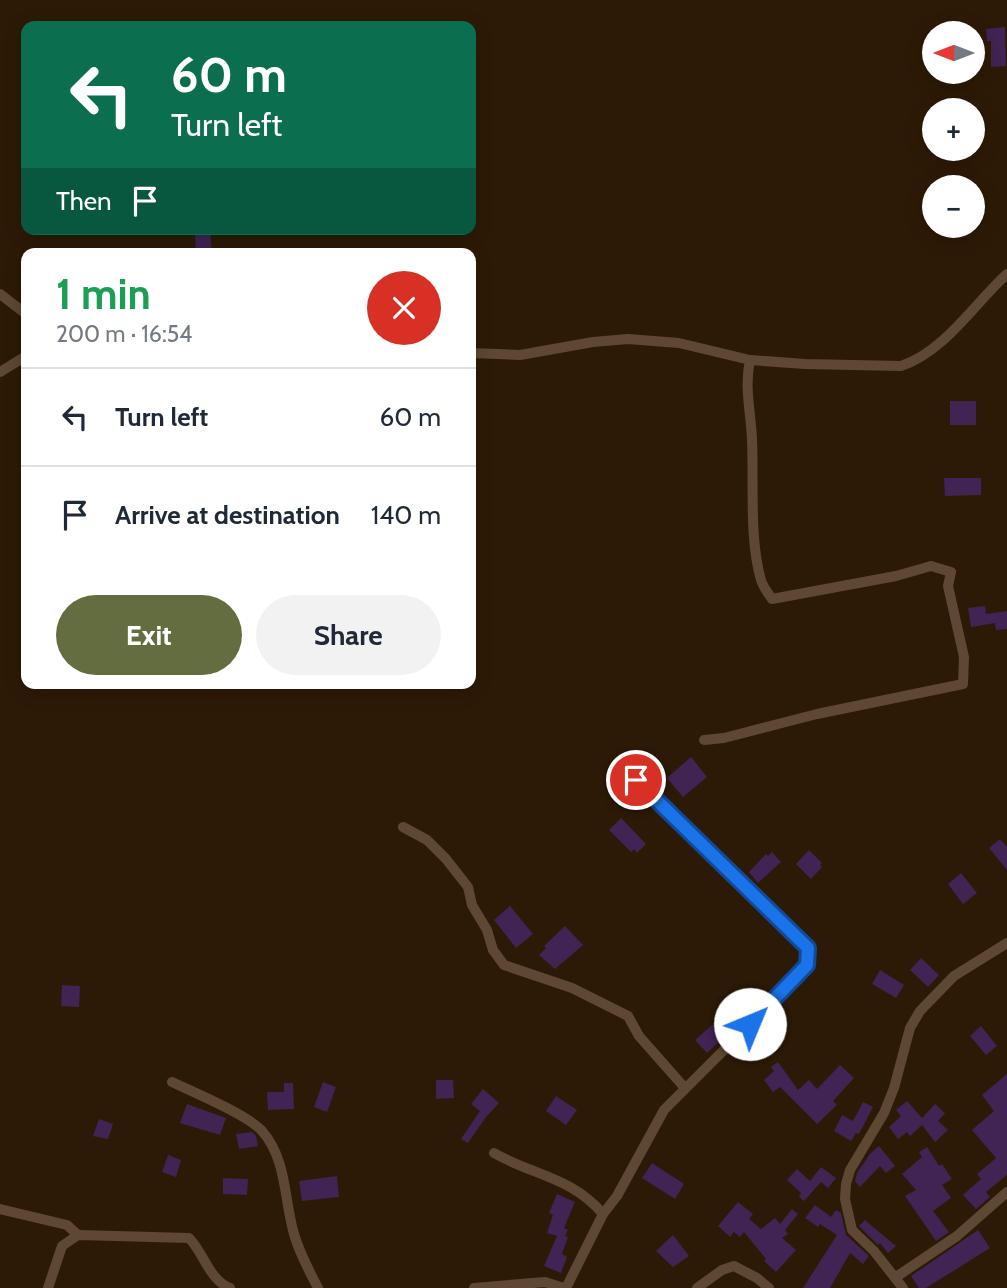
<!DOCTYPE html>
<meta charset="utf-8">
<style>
body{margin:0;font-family:Cabin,sans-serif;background:#f2f2f3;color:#1f2937;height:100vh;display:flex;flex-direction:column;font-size:26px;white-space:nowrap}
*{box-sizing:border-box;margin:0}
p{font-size:23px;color:#747a83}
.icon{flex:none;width:38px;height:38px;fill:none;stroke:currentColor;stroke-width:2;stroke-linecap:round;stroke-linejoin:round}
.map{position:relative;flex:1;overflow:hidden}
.drawer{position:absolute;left:21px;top:248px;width:455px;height:441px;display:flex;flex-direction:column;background:#fff;border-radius:14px;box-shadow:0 4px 18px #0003}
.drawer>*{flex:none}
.guide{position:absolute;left:21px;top:21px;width:455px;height:214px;border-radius:14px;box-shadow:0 4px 18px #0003;background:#0b6e4f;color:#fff;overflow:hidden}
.needle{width:46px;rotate:270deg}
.fabs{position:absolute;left:922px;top:21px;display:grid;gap:14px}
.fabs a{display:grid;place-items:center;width:63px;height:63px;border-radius:50%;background:#fff;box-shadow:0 4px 18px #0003;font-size:35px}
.pin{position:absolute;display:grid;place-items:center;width:60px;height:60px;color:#fff;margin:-30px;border:4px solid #fff;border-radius:50%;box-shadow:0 2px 7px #0007}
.me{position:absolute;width:77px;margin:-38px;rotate:45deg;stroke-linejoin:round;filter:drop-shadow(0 0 5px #0008)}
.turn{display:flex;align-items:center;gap:24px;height:147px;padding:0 35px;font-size:32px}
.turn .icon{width:91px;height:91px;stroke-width:2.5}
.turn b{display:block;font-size:49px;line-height:60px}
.then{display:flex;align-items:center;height:66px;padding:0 35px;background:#0003;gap:14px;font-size:26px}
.round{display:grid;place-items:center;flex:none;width:74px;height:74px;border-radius:37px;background:#f2f2f3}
.summary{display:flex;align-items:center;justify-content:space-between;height:119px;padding:0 35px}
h1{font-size:42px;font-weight:800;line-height:52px;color:#1e9e55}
.primary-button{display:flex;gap:14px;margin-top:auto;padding:14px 35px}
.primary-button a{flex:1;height:80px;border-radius:42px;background:#636d3f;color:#fff;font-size:28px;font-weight:800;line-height:80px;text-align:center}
.primary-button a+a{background:#f2f2f3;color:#1f2937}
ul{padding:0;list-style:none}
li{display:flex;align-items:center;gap:21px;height:98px;padding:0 35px;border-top:2px solid #e0e1e3}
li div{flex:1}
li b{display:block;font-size:26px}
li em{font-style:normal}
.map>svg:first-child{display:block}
</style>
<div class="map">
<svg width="1007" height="1288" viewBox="0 0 1007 1288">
<rect width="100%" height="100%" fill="#2d1a06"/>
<g fill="#412354">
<polygon points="1005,27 1006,66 991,67 991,41 987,41 986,29"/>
<polygon points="210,231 212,253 196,254 195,232"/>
<rect x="950" y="401" width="26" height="24"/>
<polygon points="944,478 981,478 981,495 945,496"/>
<polygon points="985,606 986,614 1007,611 1007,629 996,630 995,623 971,627 968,608"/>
<polygon points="691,757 707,777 683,797 667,778"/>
<polygon points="621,818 646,844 637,853 634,849 631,852 609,830"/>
<polygon points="1000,839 1007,847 1007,870 989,848"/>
<polygon points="809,850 822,863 820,865 822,867 811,879 796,864"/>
<polygon points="772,852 781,862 758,883 749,872 766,854 768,856"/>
<polygon points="961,873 977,893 963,904 948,884"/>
<polygon points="510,906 533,934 516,948 494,920"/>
<polygon points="565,926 583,945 555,969 539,955 546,948 544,946"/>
<polygon points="921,958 939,975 928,987 910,970"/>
<polygon points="880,970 904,985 896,998 872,984"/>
<polygon points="62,985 80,986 79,1007 61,1006"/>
<polygon points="737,998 747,1010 733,1022 723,1009"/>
<polygon points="712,1025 724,1037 707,1053 695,1040"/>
<polygon points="981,1026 997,1046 986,1055 970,1036"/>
<polygon points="778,1062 798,1090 809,1080 817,1089 840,1065 854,1078 833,1101 837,1105 817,1124 780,1087 773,1092 764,1080 774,1071 771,1067"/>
<polygon points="1007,1074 1007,1175 986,1192 990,1197 976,1209 963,1195 981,1179 977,1174 996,1158 972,1130 994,1111 982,1095"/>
<polygon points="436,1080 453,1080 454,1098 436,1099"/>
<polygon points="323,1082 336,1087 327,1112 314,1107"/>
<polygon points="284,1083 293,1083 294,1109 268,1110 267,1092 284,1092"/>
<polygon points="483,1089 499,1103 486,1117 468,1143 461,1139 480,1111 471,1104"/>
<polygon points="556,1096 577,1110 566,1125 546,1111"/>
<polygon points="907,1101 922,1118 935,1104 945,1113 938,1121 948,1130 935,1142 922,1125 910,1136 907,1132 898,1139 889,1127 901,1116 896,1110"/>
<polygon points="863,1102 873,1107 859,1134 856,1133 851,1141 834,1131 842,1115 853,1121"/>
<polygon points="187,1104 226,1118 220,1135 180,1123"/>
<polygon points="99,1119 113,1124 108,1139 93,1136"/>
<polygon points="252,1132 256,1136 258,1146 239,1149 236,1134"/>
<polygon points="879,1146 895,1166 886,1173 880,1166 860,1187 855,1181 857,1173 870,1154"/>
<polygon points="927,1147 939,1166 942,1164 952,1179 942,1185 951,1198 933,1211 949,1232 936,1241 905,1196 916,1190 902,1174 922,1157 919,1152"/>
<polygon points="168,1155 181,1160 176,1177 162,1172"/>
<polygon points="652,1163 684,1184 675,1199 642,1178"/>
<polygon points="821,1167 836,1178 828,1188 821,1182 804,1201 799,1197 801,1193 787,1180 797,1169 810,1181"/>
<polygon points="337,1176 339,1197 302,1201 299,1181"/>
<polygon points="223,1178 248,1179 247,1195 223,1194"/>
<polygon points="557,1194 575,1202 564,1228 568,1230 565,1236 568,1237 562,1254 567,1257 561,1273 544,1266 557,1236 547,1233 553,1215 549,1213"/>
<polygon points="738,1202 753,1214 749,1219 761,1229 775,1218 780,1224 792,1209 798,1214 785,1230 788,1234 782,1238 796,1250 776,1272 764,1261 766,1259 744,1232 740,1237 734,1232 730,1237 718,1226"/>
<polygon points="815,1205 831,1217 836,1210 841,1213 846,1235 869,1256 863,1264 850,1253 830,1288 803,1288 837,1235 820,1224 818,1227 805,1218"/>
<polygon points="865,1220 873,1227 896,1246 888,1253 880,1243 878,1245 859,1226"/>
<polygon points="978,1230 990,1248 926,1288 919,1288 911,1276"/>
<polygon points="673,1235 689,1256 673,1267 656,1251"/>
</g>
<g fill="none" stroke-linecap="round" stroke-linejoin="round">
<g stroke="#5e4833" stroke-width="10">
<polyline points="0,294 26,314"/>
<path d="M471,353L520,355L593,342L628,339L679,343L750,360L805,364L901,366C944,352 974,304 1007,274"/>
<polyline points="0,372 26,356"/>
<path d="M704,740L724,738L817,714L963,684L964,657L948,586L951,572L931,566L896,576L772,599C768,593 763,587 761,580C749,538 754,484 752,440C751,412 744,388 750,360"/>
<polyline points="403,827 427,840 446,859 468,887 472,905 487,930 493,950 504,965 572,988 628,1016 639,1036 684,1087"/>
<path d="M172,1082C193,1092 248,1115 262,1131C287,1159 284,1200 294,1234C299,1252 309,1271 318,1288"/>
<path d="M494,1153C532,1175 572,1177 603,1214"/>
<polyline points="0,1209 67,1225 78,1235"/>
<polyline points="896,1277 957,1236 1007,1192"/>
<path d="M48,1288L62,1246L78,1235L189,1238C204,1253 209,1280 230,1288"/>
<polyline points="474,1288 545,1282 564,1288"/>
<path d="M566,1288L603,1214L617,1196L664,1110L803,971C811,961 810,951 803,941L636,780"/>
<polyline points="697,1288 722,1270 734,1266 757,1278 769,1288"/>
<polyline points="903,1288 874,1251 852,1230 845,1199 846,1184 850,1170 884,1113 894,1088 910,1028 920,1011 954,976 1007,943"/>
</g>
</g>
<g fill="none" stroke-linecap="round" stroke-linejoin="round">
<g stroke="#114b97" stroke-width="18">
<polyline id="route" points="636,780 808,948 807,965 750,1024"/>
</g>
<use href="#route" stroke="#1a73e8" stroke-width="12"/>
</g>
</svg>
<div class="fabs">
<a><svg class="needle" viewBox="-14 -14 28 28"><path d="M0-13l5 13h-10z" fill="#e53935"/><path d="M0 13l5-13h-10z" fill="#747a83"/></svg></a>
<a>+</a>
<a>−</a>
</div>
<div class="pin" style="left:636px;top:780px;background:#d93025"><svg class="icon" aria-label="arrive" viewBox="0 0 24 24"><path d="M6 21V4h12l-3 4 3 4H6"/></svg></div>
<svg class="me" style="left:750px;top:1024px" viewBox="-20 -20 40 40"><circle r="19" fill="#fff"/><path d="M0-13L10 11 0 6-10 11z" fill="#1a73e8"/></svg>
<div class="guide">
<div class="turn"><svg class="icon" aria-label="left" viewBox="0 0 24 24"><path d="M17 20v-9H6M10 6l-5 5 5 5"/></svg><div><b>60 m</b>Turn left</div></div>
<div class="then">Then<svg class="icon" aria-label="arrive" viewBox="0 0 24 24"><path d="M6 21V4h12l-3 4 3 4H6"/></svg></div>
</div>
<section class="drawer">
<div class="summary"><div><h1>1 min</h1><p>200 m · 16:54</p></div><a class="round" style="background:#d93025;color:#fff"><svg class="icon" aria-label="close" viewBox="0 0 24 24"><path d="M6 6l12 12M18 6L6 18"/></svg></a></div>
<ul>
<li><svg class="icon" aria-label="left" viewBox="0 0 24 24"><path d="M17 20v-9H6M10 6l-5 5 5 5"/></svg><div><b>Turn left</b></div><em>60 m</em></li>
<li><svg class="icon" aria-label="arrive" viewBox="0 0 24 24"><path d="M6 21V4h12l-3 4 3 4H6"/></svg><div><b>Arrive at destination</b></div><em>140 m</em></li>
</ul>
<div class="primary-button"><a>Exit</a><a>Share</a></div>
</section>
</div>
